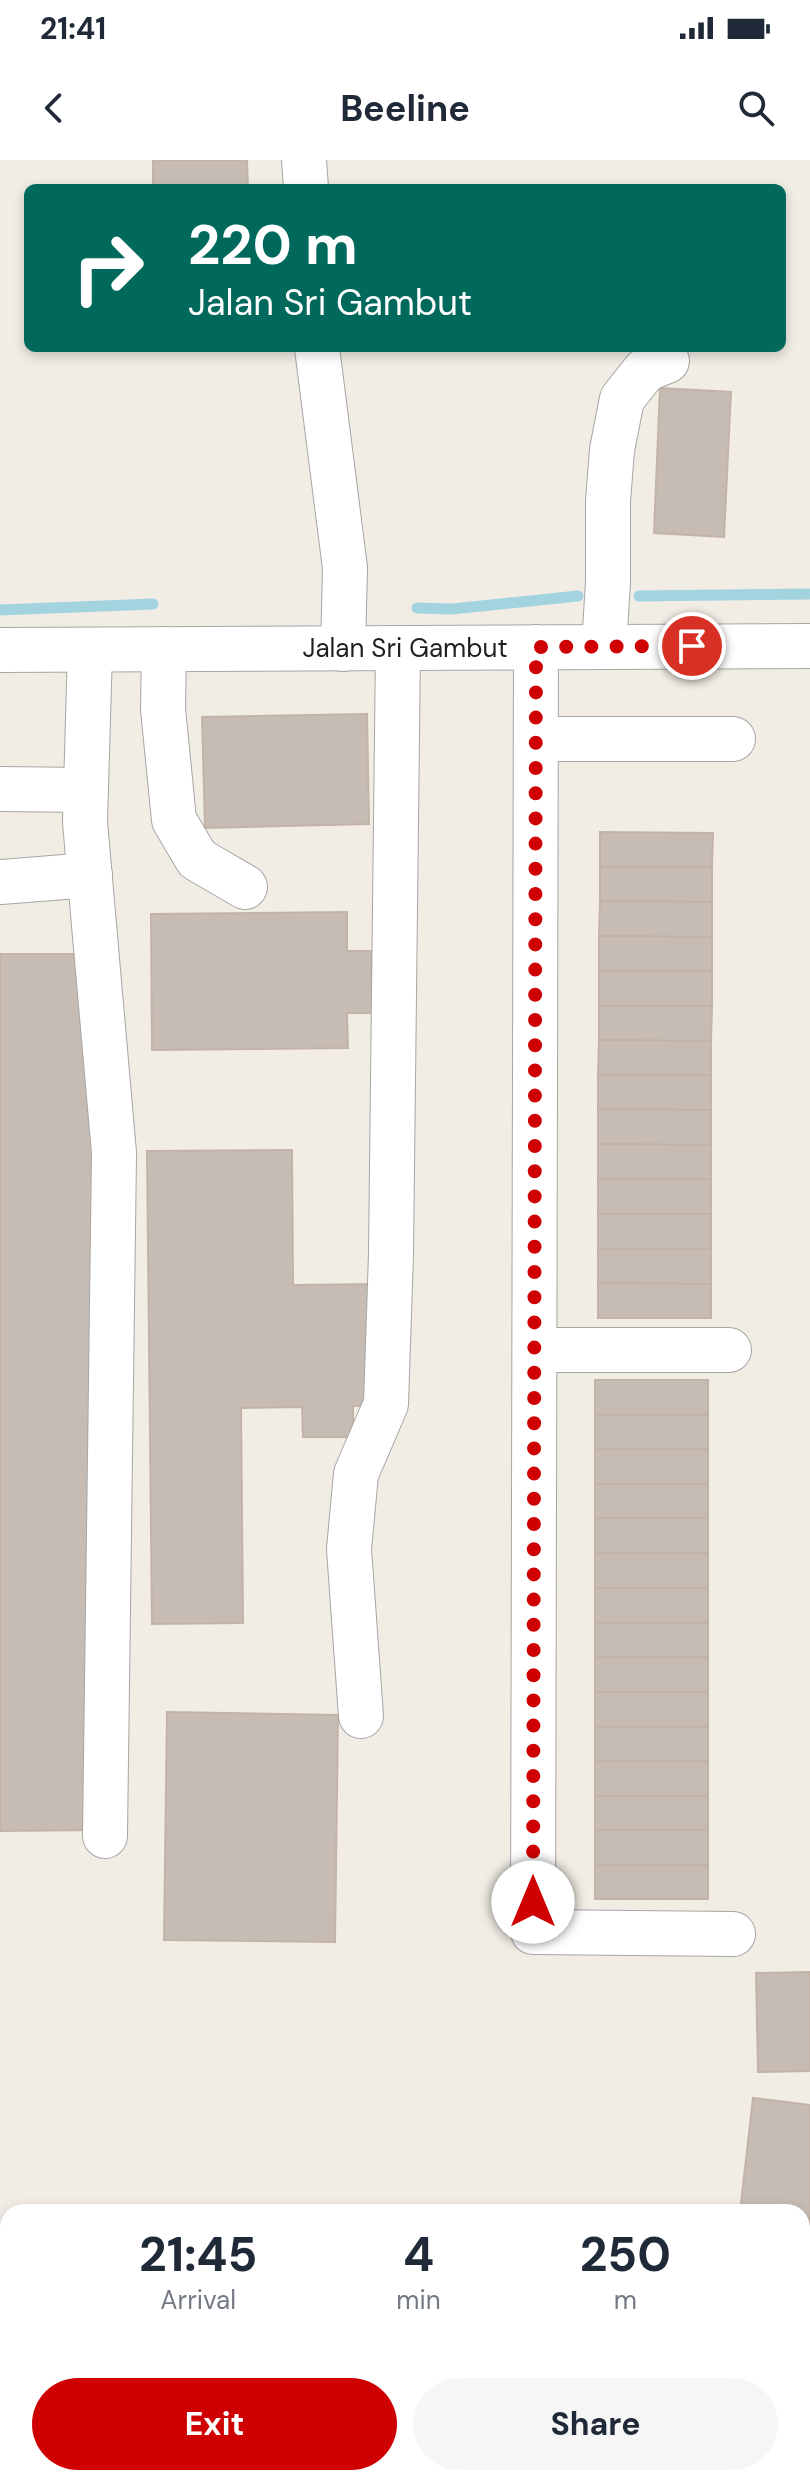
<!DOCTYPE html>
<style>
body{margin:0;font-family:"DM Sans",sans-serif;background:#f6f6f7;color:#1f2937;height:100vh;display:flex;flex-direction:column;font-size:30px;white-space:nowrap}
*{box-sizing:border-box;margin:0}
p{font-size:26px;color:#747a83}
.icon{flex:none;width:44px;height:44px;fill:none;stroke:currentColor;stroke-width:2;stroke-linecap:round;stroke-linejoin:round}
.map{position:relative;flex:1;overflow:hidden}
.sheet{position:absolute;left:0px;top:2044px;width:810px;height:282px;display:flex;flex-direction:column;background:#fff;border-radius:24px 24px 0 0;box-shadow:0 4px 12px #0003}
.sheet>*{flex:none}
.guide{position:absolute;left:24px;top:24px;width:762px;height:168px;border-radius:12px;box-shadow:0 4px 12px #0003;background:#00695c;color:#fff;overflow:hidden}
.pin{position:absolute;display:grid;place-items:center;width:68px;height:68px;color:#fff;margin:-34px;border:4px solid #fff;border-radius:50%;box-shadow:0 2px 8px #0007}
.me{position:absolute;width:88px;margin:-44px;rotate:0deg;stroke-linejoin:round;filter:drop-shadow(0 0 6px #0008)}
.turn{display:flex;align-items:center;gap:28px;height:168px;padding:0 32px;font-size:36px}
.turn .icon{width:104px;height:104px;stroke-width:2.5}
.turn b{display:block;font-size:56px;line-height:68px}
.eta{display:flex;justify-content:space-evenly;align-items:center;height:136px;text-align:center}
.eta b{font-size:48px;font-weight:700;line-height:56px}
.button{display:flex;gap:16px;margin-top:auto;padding:16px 32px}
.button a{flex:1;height:92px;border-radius:48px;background:#cf0002;color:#fff;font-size:32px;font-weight:700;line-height:92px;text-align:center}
.button a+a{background:#f6f6f7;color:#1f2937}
.status{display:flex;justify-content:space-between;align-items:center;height:56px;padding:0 40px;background:#fff;direction:ltr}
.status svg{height:22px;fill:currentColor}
header{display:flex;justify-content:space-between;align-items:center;height:104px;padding:0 32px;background:#fff;font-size:36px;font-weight:700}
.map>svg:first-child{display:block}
</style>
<div class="status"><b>21:41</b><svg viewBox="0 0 49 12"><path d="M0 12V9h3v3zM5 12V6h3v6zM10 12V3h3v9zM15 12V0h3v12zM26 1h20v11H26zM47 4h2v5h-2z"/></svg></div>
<header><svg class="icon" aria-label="back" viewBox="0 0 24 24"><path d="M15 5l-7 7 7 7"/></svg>Beeline<svg class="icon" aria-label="search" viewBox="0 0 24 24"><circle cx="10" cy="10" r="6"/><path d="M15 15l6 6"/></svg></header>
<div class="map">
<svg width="810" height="2325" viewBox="0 0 810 2325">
<rect width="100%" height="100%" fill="#f1ede5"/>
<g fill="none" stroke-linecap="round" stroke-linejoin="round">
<g stroke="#a4d3e0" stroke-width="11">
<polyline points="639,436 810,434"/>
<polyline points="417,448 452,449 578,436"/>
<polyline points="0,450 153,444"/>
</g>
</g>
<g fill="#c6bcb4" stroke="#c3b3a7" stroke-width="2">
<polygon points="153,0 247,0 248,28 153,28"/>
<polygon points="660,228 731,232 724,377 654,373"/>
<polygon points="367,554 369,664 205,668 202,557"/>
<polygon points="600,672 713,673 712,707 600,707"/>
<polygon points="600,707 712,707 712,742 600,741"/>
<polygon points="600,741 712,742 712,777 599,776"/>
<polygon points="347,752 347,791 371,791 372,853 347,853 348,888 152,890 151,754"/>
<polygon points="599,776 712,777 712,811 599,811"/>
<polygon points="0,794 93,794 96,1670 0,1671"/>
<rect x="599" y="811" width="113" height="35"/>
<polygon points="599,846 712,846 711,881 599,880"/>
<polygon points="599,880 711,881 711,915 598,915"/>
<polygon points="598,915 711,915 711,950 598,949"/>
<polygon points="598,949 711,950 711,985 598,984"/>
<polygon points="598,984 711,985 711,1019 598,1019"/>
<polygon points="292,990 293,1125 381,1124 382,1246 353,1246 353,1277 303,1277 302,1247 241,1248 243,1463 152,1464 147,991"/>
<rect x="598" y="1019" width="113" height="35"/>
<rect x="598" y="1054" width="113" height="35"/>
<polygon points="598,1089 711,1089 711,1124 598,1123"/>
<polygon points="598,1123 711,1124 711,1158 598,1158"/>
<rect x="595" y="1220" width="113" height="35"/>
<rect x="595" y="1255" width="113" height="34"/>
<rect x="595" y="1289" width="113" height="35"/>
<rect x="595" y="1324" width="113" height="34"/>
<rect x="595" y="1358" width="113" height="35"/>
<rect x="595" y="1393" width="113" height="35"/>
<rect x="595" y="1428" width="113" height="35"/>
<rect x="595" y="1463" width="113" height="34"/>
<rect x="595" y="1497" width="113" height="35"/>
<rect x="595" y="1532" width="113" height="35"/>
<polygon points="167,1552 338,1555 335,1782 164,1780"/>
<rect x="595" y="1567" width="113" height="34"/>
<rect x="595" y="1601" width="113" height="35"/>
<rect x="595" y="1636" width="113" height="34"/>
<rect x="595" y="1670" width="113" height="35"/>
<rect x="595" y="1705" width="113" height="34"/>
<polygon points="810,1812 810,1911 758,1912 756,1813"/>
<polygon points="753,1938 810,1945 810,2095 802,2094 802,2052 740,2052"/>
<polygon points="802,2100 810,2102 810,2212 802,2210"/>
<rect x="802" y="2216" width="8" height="101"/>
<rect x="500" y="2318" width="87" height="7"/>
</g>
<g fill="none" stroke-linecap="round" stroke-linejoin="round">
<g stroke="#a6a6a6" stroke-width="46">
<g id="minor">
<polyline points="304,0 306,28"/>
<polyline points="317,188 345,408 343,489"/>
<polyline points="536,487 533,1772 733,1774"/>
<polyline points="604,487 608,422 608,341 612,290 622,239 645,210 667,201"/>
<polyline points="164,489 163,549 174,660 197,699 245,727"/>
<polyline points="0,490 810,486"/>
<polyline points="90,490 85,662 114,993 105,1676"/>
<polyline points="536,579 733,579"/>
<polyline points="0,629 86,630"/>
<polyline points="0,722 90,715"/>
<polyline points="535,1190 729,1190"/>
<polyline points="361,1556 349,1389 356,1314 386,1244 391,1094 398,488"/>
<polyline points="160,2318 161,2325"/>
<polyline points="472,2318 472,2325"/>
</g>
</g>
<use href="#minor" stroke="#fff" stroke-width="44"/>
</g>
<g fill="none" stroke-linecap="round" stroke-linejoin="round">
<polyline stroke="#cf0002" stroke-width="14" stroke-dasharray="0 25.2" points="533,1742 536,487 692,486"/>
</g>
<g text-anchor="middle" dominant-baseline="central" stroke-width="7" stroke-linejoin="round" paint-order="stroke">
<g font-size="26" fill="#1f1f1f" stroke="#fff">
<text x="405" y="488">Jalan Sri Gambut</text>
</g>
</g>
</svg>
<div class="pin" style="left:692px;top:486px;background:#d93025"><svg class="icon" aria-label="arrive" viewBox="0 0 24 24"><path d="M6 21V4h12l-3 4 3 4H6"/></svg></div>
<svg class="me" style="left:533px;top:1742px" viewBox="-20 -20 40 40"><circle r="19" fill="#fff"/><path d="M0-13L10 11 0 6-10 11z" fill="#cf0002"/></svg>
<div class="guide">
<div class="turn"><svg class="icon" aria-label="right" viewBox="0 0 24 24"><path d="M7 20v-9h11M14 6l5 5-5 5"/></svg><div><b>220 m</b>Jalan Sri Gambut</div></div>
</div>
<section class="sheet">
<div class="eta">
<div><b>21:45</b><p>Arrival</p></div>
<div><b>4</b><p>min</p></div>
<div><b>250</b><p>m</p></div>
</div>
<div class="button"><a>Exit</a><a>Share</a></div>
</section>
</div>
